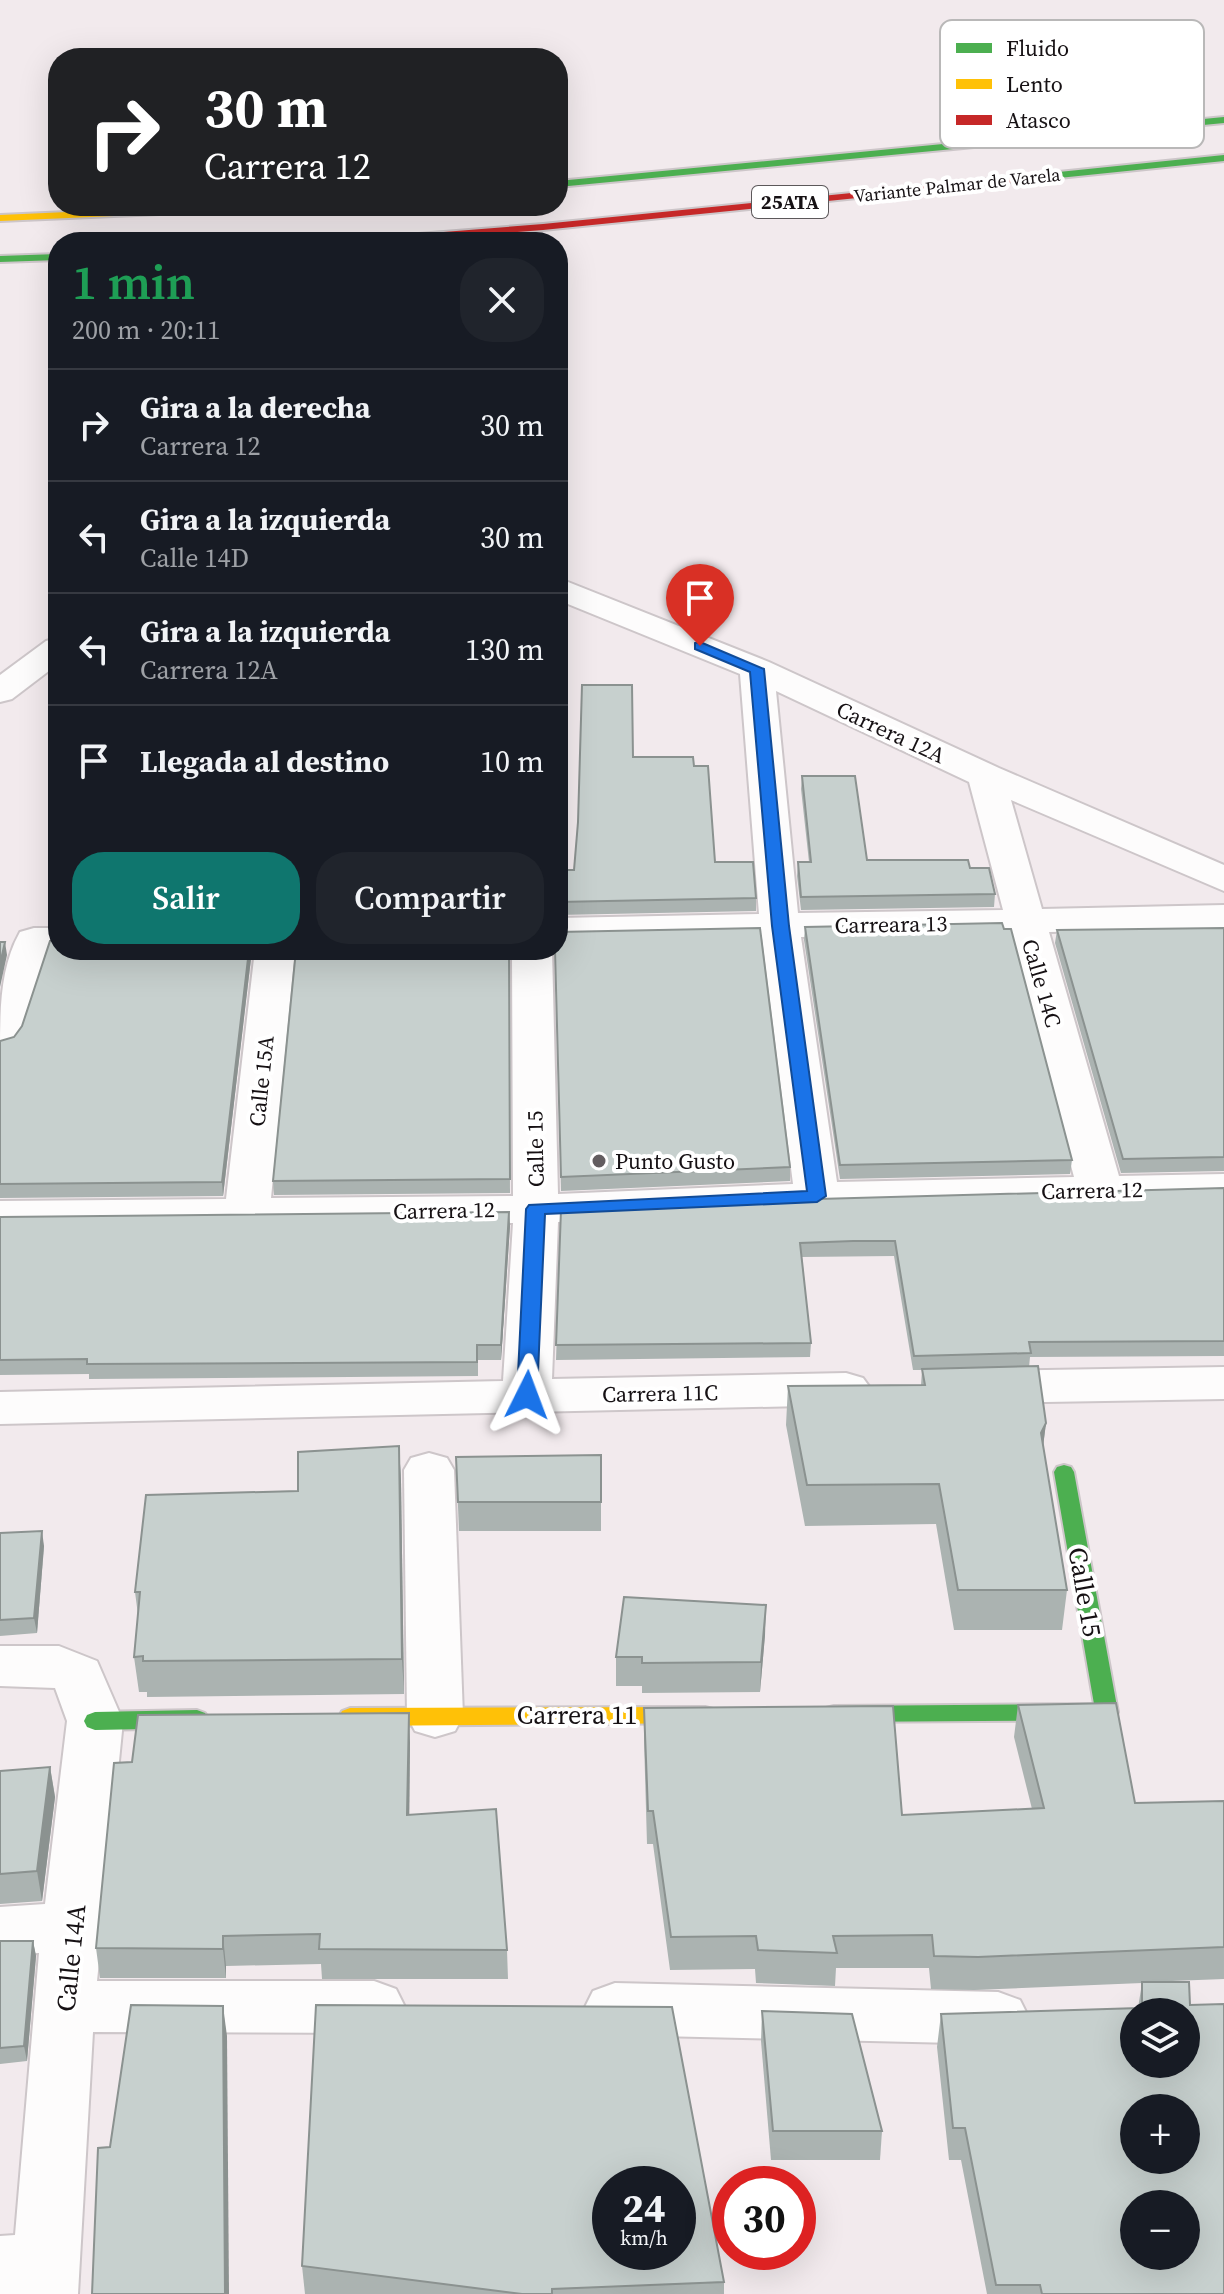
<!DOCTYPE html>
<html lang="es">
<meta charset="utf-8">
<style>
body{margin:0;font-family:"Source Serif 4",serif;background:#20242c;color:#f1f3f6;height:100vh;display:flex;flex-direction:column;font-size:30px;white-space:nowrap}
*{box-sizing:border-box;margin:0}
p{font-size:26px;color:#9ea1a6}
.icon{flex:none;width:44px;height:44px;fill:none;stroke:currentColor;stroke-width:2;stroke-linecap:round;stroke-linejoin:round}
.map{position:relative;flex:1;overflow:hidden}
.panel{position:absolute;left:48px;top:232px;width:520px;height:728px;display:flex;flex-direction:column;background:#171b24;border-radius:32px;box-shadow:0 8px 32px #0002}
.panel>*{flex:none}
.hud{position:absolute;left:48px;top:48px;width:520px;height:168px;border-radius:32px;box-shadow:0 8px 32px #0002;background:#202124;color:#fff;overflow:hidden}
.buttons{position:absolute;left:1120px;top:1998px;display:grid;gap:16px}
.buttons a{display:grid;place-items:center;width:80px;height:80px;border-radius:50%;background:#171b24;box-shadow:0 8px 32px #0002;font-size:40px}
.speed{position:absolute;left:592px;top:2166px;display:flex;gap:16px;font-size:40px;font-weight:700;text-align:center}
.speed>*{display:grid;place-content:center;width:104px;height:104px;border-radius:50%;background:#171b24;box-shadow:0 8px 32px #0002;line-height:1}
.speed small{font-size:20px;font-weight:400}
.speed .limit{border:12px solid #d22;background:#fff;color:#111}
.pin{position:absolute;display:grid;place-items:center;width:68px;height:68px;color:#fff;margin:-82px -34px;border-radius:50% 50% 50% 0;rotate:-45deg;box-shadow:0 0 8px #0007}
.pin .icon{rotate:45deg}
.me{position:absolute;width:88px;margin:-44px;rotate:3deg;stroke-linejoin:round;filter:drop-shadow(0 0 6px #0008)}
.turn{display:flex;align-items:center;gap:28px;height:168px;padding:0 24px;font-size:36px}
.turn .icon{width:104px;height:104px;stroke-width:2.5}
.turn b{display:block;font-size:56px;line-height:68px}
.round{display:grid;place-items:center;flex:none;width:84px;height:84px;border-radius:32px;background:#20242c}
.overview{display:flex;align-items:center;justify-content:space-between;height:136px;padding:0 24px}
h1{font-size:48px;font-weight:600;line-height:60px;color:#1e9e55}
.action{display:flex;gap:16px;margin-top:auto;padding:16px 24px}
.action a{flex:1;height:92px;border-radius:32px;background:#0f766e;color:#fff;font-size:32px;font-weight:600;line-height:92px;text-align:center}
.action a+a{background:#20242c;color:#f1f3f6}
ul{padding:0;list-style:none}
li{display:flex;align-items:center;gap:24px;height:112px;padding:0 24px;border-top:2px solid #363941}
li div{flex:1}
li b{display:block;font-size:30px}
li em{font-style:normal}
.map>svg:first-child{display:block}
</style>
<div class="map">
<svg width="1224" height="2294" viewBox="0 0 1224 2294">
<rect width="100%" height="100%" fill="#f2eaed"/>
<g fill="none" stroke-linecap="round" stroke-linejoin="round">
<g stroke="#cdc6c9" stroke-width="4">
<g id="street">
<path d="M558,578L769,662L999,768L1224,865V891L1011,800L1042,909L1224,905V929L1049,932L1119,1176L1224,1174V1200L817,1210L558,1222L552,1379L846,1373L863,1378L871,1389L863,1400L846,1405L0,1424V1392L503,1381L513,1223L0,1229V1201L226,1199L255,950H295L271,1198L513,1196L512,950H552L558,1194L793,1184L762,938L558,942V918L759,914L740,674L558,600ZM776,691L969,782L1003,910L798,913ZM1010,933L1074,1177L837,1182L801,937Z"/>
<polygon points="58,638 58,664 12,699 0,702 0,675 46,641"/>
<path d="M34,928H58V950H66L50,952L21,1039L15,1048L0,1052C0,1010 0,967 20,932Z"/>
<polygon points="1224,1367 1224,1399 982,1403 965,1398 958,1387 965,1376 982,1371"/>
<polygon points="429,1453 447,1458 454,1470 463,1716 455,1731 435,1737 415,1731 407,1716 404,1470 411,1458"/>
<polygon points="0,1646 59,1646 97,1661 123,1721 97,1981 374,1981 396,1989 405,2007 396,2025 374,2033 93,2032 78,2294 0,2294 0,2236 15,2235 39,1953 0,1955 0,1907 45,1904 67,1721 55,1688 0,1686"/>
<polygon points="615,1983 998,1992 1020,2000 1029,2018 1020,2036 998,2044 615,2035 593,2027 584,2009 593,1991"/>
</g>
</g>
<g stroke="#cdc6c9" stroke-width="4">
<g id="fast">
<polygon points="1224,117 1224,123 558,187 558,181"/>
<polygon points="1224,155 1224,161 1020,182 1015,179 1020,176"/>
<polygon points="58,254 58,260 0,262 0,256"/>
<polygon points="1064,1465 1071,1467 1074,1472 1118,1712 1115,1718 1107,1720 834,1722 826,1720 823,1714 826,1708 834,1706 1094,1704 1054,1472 1057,1467"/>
<polygon points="197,1710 205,1713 208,1719 205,1725 197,1728 95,1730 87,1727 84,1721 87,1715 95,1712"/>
</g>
</g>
<g stroke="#cdc6c9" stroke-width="4">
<g id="slow">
<polygon points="203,206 276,206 271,209 0,221 0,215"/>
<polygon points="705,1707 713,1709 716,1715 713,1721 705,1723 350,1726 342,1723 339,1717 342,1711 350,1708"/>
</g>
</g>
<g stroke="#cdc6c9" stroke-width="4">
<polygon id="jam" points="1020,176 1023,177 1023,181 543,230 394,242 350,242 355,239 543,224"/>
</g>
<use href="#street" fill="#fdfcfc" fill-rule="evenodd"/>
<use href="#fast" fill="#4caf50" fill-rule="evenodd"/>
<use href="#slow" fill="#ffc107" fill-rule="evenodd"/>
<use href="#jam" fill="#c62828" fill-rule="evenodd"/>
</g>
<g fill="#abb3b1">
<polygon points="633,757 715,862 756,898 756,911 558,915 558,870 574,870"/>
<polygon points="802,776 867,860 970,868 995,894 994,907 801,910 797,876 798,862 809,862 801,789"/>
<polygon points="805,927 1072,1160 1070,1174 840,1179 804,940"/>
<polygon points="1224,928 1224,1171 1121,1173 1055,943 1057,930"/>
<polygon points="252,950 223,1196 0,1198 0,1041 14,1037 22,1026"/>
<polygon points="509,950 510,1193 274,1195 273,1181"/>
<polygon points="555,950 790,1167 790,1181 561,1191"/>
<polygon points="1224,1188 1224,1356 1030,1357 1029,1367 1046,1423 1043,1446 1067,1590 1062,1630 954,1630 936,1524 805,1526 786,1425 788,1386 921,1385 922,1370 913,1370 894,1256 802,1257 811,1343 810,1357 556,1360 561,1210"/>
<polygon points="509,1212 510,1226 501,1360 478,1360 478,1376 89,1379 89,1374 0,1375 0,1217"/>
<polygon points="399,1446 401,1481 404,1694 147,1697 147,1692 139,1692 134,1657 138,1615 135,1592 298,1491"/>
<polygon points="601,1455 601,1531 459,1531 456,1457"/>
<polygon points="0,1533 44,1546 37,1633 0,1636"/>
<polygon points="765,1635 760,1692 642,1693 642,1686 616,1686 616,1657"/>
<polygon points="1018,1705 1135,1803 1224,1801 1224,1979 1146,1982 1190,2005 1224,2294 987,2294 961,2160 949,2160 937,2047 941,2014 1138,2008 1142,1983 974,1990 931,1989 929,1968 836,1968 835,1986 756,1983 755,1969 670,1970 653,1844 647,1844 644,1740 644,1708 902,1815 1032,1809 1014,1737"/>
<polygon points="410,1742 409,1815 507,1950 508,1979 322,1979 321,1964 226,1966 226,1978 100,1978 96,1948"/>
<polygon points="50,1767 55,1797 42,1901 0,1904 0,1771"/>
<polygon points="0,1941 33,1941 36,1956 27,2061 0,2064"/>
<polygon points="762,2011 882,2131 880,2160 771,2160 761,2041"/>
<polygon points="302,2266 724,2282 724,2294 305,2294"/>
</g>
<g fill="#8b9290">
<polygon points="5,942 7,955 0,987 0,964"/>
<polygon points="249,950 252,950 223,1196 222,1182"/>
<polygon points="509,1212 510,1226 501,1360 501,1345"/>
<polygon points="1046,1423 1041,1463 1041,1433"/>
<polygon points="399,1446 401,1481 404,1694 402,1659"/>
<polygon points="42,1531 44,1546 37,1633 34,1618"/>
<polygon points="766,1605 765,1635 760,1692 761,1662"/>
<polygon points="409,1713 410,1742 409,1845 407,1815"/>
<polygon points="50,1767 55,1797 42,1901 37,1871"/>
<polygon points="223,1936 226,1966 226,1978 223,1949"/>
<polygon points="33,1941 36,1956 27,2061 24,2046"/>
<polygon points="223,2006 227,2036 229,2294 225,2294"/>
</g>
<g fill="#c7d0ce" stroke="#8b9290" stroke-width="2" fill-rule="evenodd">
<polygon points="582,685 632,685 633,757 693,757 694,766 708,766 715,862 753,862 756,898 558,902 558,870 574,870 578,822"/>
<polygon points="802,776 855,776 867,860 968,860 970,868 989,868 995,894 801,897 798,862 811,862"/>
<polygon points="1002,923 1004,929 1011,929 1072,1160 840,1165 805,927"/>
<polygon points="760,928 790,1167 561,1177 555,950 558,950 558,932"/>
<polygon points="1224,928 1224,1157 1123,1159 1057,930"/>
<polygon points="58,940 58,950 249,950 222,1182 0,1184 0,1041 14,1037 22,1026 50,941"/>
<polygon points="0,942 5,942 0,964"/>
<polygon points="296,950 509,950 510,1179 273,1181"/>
<polygon points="1224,1188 1224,1341 1029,1342 1031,1353 914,1356 895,1241 853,1241 800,1243 811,1343 556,1345 561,1210 818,1199"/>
<polygon points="509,1212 501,1345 477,1345 477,1362 87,1364 87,1359 0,1360 0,1217"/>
<polygon points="1038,1366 1046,1423 1041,1433 1067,1590 958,1590 939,1484 807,1485 788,1386 925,1385 922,1369"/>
<polygon points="399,1446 402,1659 143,1661 143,1656 134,1657 140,1592 135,1592 146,1495 298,1491 298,1452"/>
<polygon points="601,1455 601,1502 458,1502 456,1457"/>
<polygon points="42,1531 34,1618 0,1620 0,1533"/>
<polygon points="624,1597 766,1605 761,1662 642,1663 642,1657 616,1657"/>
<polygon points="1116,1703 1135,1803 1224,1801 1224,1947 978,1957 934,1956 932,1935 833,1936 837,1953 758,1950 756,1936 671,1937 653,1811 648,1811 644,1708 893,1706 902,1815 1044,1808 1018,1705"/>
<polygon points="409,1713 407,1815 496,1809 507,1950 319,1949 320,1934 223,1936 223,1949 96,1948 114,1763 132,1762 138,1715"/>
<polygon points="50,1767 37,1871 0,1874 0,1771"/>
<polygon points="0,1941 33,1941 24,2046 0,2048"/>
<path d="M1142,1982H1189L1190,2005L1224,2004V2294H1042L1040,2285H996L965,2128H953L941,2014L1140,2008L1142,2005ZM1134,2012H1186V2064H1134ZM1134,2108H1186V2160H1134ZM1134,2204H1186V2256H1134Z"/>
<polygon points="131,2005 223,2006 225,2294 92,2294 98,2148 110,2147"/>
<path d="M316,2005L672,2007L724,2282L552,2289V2294H522L302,2266ZM610,2184H678V2252H610Z"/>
<polygon points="762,2011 852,2014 882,2131 773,2131"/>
</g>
<polygon fill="#1a73e8" stroke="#114b97" stroke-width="2" points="700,642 764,669 789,926 826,1196 817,1202 545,1214 537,1395 527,1401 517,1395 526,1209 529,1205 807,1191 772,926 750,672 695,649 695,643"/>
<circle fill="#635d60" stroke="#fff" stroke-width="3" cx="599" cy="1161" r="8"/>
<g text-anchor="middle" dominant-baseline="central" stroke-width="8" stroke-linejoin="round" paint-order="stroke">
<g font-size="18" fill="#161114" stroke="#fff">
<text transform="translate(957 185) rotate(-6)">Variante Palmar de Varela</text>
</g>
<rect fill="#fff" stroke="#5c585a" stroke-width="2" x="752" y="186" width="76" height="32" rx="6"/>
<g font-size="20" font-weight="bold" fill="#161114">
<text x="790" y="202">25ATA</text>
</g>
<g font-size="22" fill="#161114" stroke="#fff">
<text transform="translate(891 732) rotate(25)">Carrera 12A</text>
<text transform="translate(891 924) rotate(-1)">Carreara 13</text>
<text transform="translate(1042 983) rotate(74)">Calle 14C</text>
<text transform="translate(261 1081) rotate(-84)">Calle 15A</text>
<text transform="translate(535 1149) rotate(-91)">Calle 15</text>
<text transform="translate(1092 1190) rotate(-1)">Carrera 12</text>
<text transform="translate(444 1210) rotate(-1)">Carrera 12</text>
<text transform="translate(660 1393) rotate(-1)">Carrera 11C</text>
</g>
<g font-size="22" fill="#161114" stroke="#fff" text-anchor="start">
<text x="615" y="1161">Punto Gusto</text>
</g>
<g font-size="26" fill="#161114" stroke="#fff">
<text transform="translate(1085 1592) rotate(80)">Calle 15</text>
<text x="577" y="1715">Carrera 11</text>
<text transform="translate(71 1958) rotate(-84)">Calle 14A</text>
</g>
</g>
<rect x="940" y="20" width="264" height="128" rx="12" fill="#fff" stroke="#b9b8b8" stroke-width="2"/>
<rect x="956" y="43" width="36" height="10" fill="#4caf50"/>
<rect x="956" y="79" width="36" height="10" fill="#ffc107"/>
<rect x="956" y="115" width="36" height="10" fill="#c62828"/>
<g font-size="22" fill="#161114">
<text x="1006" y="56">Fluido</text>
<text x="1006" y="92">Lento</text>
<text x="1006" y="128">Atasco</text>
</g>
</svg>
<div class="buttons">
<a><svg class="icon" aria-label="layers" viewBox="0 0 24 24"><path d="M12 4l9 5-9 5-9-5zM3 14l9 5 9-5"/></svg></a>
<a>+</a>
<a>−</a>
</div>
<div class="speed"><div>24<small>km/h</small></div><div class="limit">30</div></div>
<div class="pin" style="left:700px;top:646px;background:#d93025"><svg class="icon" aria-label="arrive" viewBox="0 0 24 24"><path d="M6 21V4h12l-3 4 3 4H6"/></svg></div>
<svg class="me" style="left:527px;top:1395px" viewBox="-20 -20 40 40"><path d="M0-17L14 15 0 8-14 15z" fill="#1a73e8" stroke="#fff" stroke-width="4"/></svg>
<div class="hud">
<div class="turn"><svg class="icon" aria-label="right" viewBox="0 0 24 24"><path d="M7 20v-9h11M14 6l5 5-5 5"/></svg><div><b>30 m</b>Carrera 12</div></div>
</div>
<section class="panel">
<div class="overview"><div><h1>1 min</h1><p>200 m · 20:11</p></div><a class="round"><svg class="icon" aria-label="close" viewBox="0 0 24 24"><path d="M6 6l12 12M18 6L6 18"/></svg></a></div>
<ul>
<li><svg class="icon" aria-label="right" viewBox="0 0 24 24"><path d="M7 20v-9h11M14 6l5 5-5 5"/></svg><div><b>Gira a la derecha</b><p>Carrera 12</p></div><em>30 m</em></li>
<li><svg class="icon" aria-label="left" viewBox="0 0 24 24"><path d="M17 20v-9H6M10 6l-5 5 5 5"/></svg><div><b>Gira a la izquierda</b><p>Calle 14D</p></div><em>30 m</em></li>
<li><svg class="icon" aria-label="left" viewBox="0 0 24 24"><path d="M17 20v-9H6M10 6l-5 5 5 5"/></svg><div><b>Gira a la izquierda</b><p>Carrera 12A</p></div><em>130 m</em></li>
<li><svg class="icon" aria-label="arrive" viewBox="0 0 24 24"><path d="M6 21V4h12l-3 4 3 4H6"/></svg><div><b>Llegada al destino</b></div><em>10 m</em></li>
</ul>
<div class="action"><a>Salir</a><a>Compartir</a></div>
</section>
</div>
